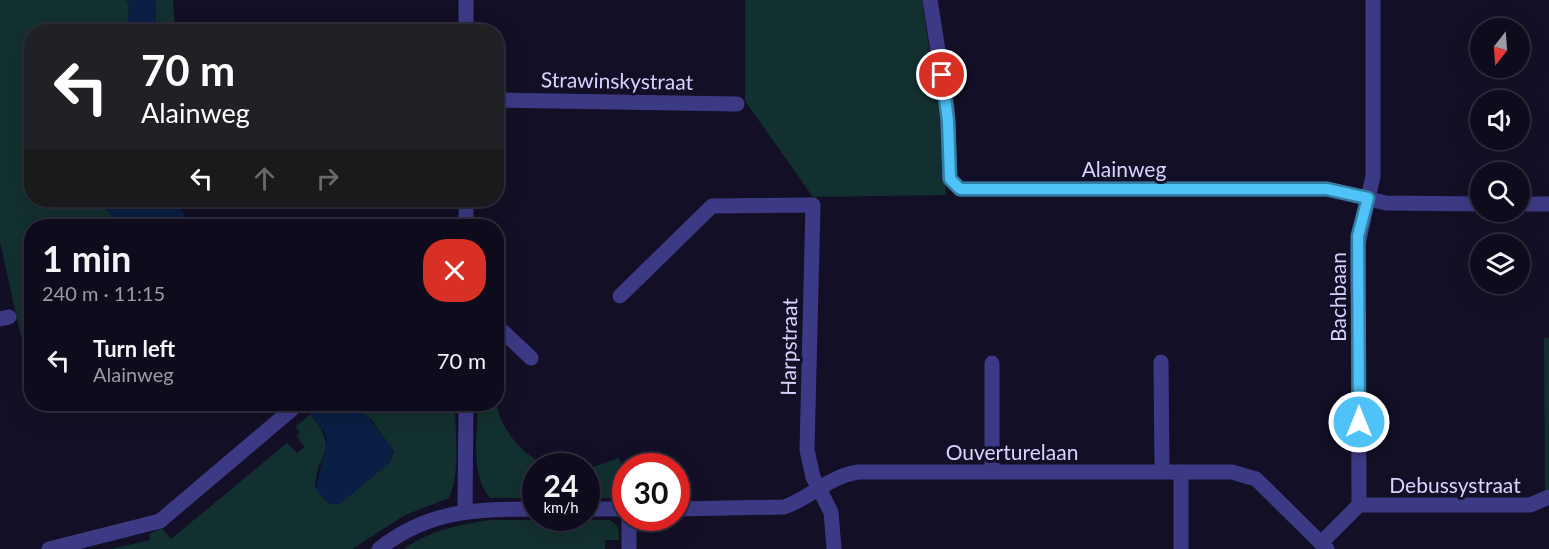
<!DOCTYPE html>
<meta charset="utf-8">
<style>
body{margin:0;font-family:Lato,sans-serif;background:#1c1929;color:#f1f3f6;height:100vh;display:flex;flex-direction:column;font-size:22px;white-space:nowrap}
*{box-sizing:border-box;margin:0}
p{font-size:20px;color:#9b9ba3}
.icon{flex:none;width:33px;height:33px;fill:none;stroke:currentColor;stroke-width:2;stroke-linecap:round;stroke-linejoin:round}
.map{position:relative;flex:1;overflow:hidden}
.sheet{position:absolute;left:24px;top:219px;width:480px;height:192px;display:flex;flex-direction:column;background:#0e0b1c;border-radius:24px;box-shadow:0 6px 24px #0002,0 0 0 2px #2e2b3b}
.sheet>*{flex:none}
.banner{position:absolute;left:24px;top:24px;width:480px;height:183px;border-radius:24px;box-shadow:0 6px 24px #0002,0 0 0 2px #2e2b3b;background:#202124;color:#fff;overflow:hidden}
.needle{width:39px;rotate:197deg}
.fabs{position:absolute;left:1470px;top:18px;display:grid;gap:12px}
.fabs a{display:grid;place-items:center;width:60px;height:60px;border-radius:50%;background:#0e0b1c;box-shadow:0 6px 24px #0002,0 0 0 2px #2e2b3b;font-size:30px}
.speed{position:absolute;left:522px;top:453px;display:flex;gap:12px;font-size:30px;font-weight:700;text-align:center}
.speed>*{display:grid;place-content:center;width:78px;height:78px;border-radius:50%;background:#0e0b1c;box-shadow:0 6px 24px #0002,0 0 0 2px #2e2b3b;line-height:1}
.speed small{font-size:15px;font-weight:400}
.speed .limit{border:9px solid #d22;background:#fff;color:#111}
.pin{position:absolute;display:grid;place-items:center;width:51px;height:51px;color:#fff;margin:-26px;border:3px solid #fff;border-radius:50%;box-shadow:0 2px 6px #0007}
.me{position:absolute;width:66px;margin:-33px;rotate:0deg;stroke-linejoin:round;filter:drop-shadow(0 0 4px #0008)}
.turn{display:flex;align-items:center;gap:21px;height:126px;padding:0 18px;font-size:27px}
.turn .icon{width:78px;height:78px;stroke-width:2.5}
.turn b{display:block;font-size:42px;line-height:51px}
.lanes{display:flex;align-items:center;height:57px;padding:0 18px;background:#0003;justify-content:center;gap:30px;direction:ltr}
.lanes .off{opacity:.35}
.round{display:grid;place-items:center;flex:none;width:63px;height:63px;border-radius:24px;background:#1c1929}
.headline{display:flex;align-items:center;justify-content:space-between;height:102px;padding:0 18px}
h1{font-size:36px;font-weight:700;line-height:45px}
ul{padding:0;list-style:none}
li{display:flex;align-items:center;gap:18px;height:78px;padding:0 18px}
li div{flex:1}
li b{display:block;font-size:22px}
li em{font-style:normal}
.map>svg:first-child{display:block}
</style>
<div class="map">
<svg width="1549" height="549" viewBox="0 0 1549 549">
<rect width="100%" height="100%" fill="#130f26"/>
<g fill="#12302f">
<polygon points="0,0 126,0 129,5 128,31 32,32 32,200 106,200 106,208 119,226 32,226 31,335 21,337 0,242"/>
<polygon points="156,0 173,0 175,31 156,31"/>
<polygon points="745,0 922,0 939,114 946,195 813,197 745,101"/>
<polygon points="1544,338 1549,338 1549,489 1545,491"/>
<path d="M342,404H455C455,432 461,472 449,498L405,515L352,549H111L150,540L149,534L162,528L171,539L287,443L297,453L305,447L296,436L300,432L295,427L311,414C340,454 318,448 315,487L328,503L339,504L390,462L394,452L371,419Z"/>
<path d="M478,404H496C503,432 523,458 551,466H536L535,498H490C469,474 478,433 478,404Z"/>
<polygon points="619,458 622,466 623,498 587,498 587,469"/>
<path d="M492,520H610C619,525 619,530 619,540H605V549H404C431,530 460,524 492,520Z"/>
</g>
<g fill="#0a1f44">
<polygon points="126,0 156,0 156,31 128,31 129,5"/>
<polygon points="106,200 174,200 192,226 119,226 106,208"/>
<polygon points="302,404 342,404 366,415 393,449 390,462 340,504 328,503 316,489 327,441 324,432"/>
</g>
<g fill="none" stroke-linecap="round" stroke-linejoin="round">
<g stroke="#3d3a85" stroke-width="15">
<polyline points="466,0 466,32"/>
<polyline points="930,0 947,107 950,179 960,189 1327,189 1386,203 1480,204"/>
<polyline points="496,100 737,104"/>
<polyline points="466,200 466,226"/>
<polyline points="1520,204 1549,204"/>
<polyline points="620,296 712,206 813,205 807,450 813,477 831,512 834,549"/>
<polyline points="0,319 9,317"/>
<polyline points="496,325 531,358"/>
<polyline points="1161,362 1162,471"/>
<polyline points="992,363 992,472"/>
<polyline points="1359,505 1530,505 1549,497"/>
<polyline points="586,509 626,509"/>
<path d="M676,509L784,507C810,498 830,476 858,472H1232L1256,479L1327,549"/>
<polyline points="465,510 466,404"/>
<polyline points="629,518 629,549"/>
<polyline points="1321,543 1359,505 1358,245 1373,176 1373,0"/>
<polyline points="49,549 160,521 298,404"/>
<path d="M379,549C428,510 476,509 536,509"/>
<polyline points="1181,549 1181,472"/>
</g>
</g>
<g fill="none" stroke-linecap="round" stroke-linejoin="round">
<g stroke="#337fa1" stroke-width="15">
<polyline id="route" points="942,75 948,121 950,179 960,189 1327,189 1368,198 1358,236 1359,422"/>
</g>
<use href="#route" stroke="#4fc3f7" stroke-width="10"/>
</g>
<g text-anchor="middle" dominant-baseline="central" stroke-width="6" stroke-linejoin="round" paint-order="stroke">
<g font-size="21" fill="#d9d4ff" stroke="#130f26">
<text transform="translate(617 80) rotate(1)">Strawinskystraat</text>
<text x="1124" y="168">Alainweg</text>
<text transform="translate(1337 297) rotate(-90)">Bachbaan</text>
<text transform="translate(788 347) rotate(-89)">Harpstraat</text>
<text x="1012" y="451">Ouverturelaan</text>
<text x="1455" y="484">Debussystraat</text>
</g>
</g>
</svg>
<div class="fabs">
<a><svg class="needle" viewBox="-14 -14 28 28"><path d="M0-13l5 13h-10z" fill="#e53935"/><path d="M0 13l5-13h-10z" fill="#9b9ba3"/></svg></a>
<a><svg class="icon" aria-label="sound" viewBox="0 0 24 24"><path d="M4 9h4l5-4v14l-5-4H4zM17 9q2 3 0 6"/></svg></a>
<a><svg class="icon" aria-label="search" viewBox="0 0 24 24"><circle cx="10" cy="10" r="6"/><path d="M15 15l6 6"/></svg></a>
<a><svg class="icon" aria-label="layers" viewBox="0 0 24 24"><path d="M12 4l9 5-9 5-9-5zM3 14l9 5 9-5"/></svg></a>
</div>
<div class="speed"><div>24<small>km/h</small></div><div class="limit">30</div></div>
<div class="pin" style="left:942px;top:75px;background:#d93025"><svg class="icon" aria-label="arrive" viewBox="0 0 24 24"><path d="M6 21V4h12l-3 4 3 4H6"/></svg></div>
<svg class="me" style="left:1359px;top:422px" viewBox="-20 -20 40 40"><circle r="17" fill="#4fc3f7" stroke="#fff" stroke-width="3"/><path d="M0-11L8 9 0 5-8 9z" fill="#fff"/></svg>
<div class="banner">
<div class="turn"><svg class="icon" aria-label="left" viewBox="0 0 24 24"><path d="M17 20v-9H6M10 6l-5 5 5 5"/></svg><div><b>70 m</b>Alainweg</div></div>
<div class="lanes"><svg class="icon" aria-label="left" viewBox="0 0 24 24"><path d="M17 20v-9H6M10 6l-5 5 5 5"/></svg><svg class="icon off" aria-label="ahead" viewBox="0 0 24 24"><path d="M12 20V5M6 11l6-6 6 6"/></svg><svg class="icon off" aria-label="right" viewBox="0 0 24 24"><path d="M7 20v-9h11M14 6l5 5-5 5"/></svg></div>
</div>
<section class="sheet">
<div class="headline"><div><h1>1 min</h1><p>240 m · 11:15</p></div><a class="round" style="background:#d93025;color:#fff"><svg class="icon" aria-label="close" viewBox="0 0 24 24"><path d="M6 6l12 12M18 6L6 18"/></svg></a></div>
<ul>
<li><svg class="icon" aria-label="left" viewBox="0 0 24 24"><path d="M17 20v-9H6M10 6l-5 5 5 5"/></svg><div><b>Turn left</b><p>Alainweg</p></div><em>70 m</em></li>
</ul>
</section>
</div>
